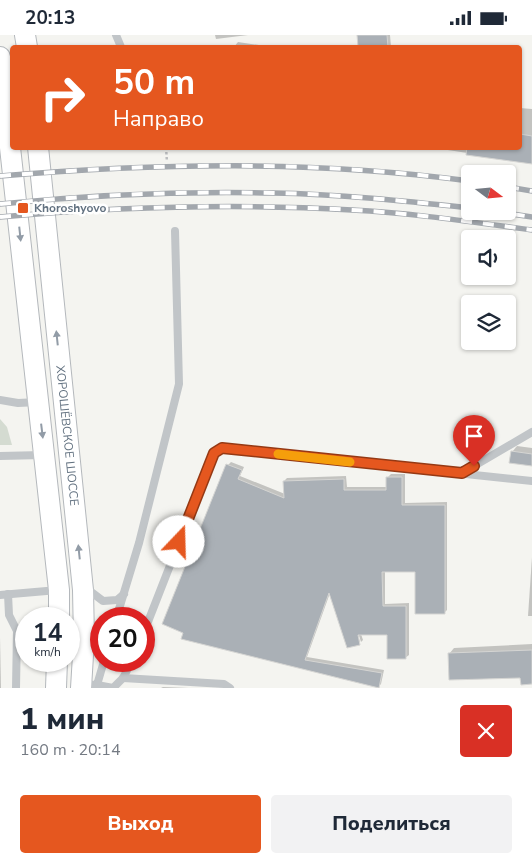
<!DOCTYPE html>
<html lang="ru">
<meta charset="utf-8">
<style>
body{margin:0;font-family:"Nunito Sans",sans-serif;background:#f2f2f3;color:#1f2937;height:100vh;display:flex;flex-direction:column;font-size:19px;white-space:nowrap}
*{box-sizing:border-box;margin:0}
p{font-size:16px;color:#747a83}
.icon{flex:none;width:28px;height:28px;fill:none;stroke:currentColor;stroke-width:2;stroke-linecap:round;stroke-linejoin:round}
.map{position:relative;height:653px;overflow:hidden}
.sheet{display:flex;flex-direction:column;background:#fff;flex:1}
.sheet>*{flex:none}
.hud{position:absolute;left:10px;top:10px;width:512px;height:105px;border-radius:5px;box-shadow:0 1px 4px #0004;background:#e5571f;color:#fff;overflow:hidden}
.needle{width:32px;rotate:106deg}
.tools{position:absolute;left:461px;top:130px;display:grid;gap:10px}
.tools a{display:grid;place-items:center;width:55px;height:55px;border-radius:5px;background:#fff;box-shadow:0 1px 4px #0004;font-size:25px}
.speed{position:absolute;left:15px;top:572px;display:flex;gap:10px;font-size:25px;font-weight:700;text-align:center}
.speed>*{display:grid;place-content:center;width:65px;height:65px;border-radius:50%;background:#fff;box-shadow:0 1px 4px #0004;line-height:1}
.speed small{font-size:12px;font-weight:400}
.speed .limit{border:8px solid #d22;background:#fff;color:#111}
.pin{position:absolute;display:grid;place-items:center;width:42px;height:42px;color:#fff;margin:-51px -21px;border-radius:50% 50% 50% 0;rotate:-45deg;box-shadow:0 0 5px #0007}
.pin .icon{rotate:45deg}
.me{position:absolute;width:55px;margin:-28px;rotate:21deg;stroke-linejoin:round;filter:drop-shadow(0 0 4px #0008)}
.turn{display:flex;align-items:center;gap:18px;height:105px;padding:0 20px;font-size:22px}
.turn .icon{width:65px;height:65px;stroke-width:2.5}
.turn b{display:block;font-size:35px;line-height:42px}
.round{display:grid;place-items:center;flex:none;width:52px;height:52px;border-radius:5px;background:#f2f2f3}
.summary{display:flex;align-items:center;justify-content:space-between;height:85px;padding:0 20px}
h1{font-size:30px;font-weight:800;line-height:38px}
.action{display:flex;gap:10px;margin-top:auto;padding:10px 20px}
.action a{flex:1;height:58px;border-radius:5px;background:#e5571f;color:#fff;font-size:20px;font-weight:800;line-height:58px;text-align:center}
.action a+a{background:#f2f2f3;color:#1f2937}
.status{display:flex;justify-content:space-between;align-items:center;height:35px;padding:0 25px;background:#fff;direction:ltr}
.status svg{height:14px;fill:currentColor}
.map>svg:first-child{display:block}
</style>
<div class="status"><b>20:13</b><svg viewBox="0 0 49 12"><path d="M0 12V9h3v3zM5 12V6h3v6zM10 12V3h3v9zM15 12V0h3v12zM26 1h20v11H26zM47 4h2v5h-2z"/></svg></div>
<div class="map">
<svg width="532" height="653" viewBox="0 0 532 653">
<rect width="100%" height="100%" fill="#f4f4f0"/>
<polygon fill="#d4dbd1" points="0,384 7,392 12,410 0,410"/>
<g fill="#0003">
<polygon points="215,0 248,0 216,4"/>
<polygon points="358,0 390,0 391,12 359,12"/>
<polygon points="238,7 272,12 234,12"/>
<polygon points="520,73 532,74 532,128 428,112 520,112"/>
<polygon points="517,411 532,413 532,430 512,417"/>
<polygon points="231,427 244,432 240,441 285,459 284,446 287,443 346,441 347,452 387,452 387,443 391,439 405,439 405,468 447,467 447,575 444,578 416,535 385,536 385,569 409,568 409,620 405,623 388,599 361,599 363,605 361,607 357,594 360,608 348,612 330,558 307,622 384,635 381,649 378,652 183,603 228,430"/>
<polygon points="532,522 532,581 528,581"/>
<polygon points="0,602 1,653 0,653"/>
<polygon points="532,609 532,648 521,642 449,619 454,613"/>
<polygon points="163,652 189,653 161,653"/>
</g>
<g fill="#aab0b6" stroke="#d5d5d3">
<polygon points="357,0 387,0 388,12 358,12"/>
<polygon points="520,99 532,101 532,129 466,120 467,112 520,112"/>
<polygon points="511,416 532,419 532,431 509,428"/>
<polygon points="226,429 242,435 238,444 284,463 283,446 344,444 344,455 386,455 386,442 402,442 402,470 445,470 445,579 415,579 415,537 382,537 383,571 406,571 406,624 387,624 387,600 358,600 360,610 347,613 329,558 305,625 382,638 379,653 181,604 183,598 162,589"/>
<polygon points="532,615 532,649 521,650 520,643 449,645 448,618"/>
</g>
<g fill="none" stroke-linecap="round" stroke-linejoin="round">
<g stroke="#b4b8bc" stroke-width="22">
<g id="secondary">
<polyline points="25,0 27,12"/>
<polyline points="0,22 59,555 59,584"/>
<path id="s1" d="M38,112L83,555L84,604L81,653"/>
<polyline points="56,653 57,626"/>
</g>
</g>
<polyline stroke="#bbbdbf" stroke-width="2.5" stroke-dasharray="2.5 2.5" stroke-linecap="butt" points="166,112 167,127"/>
<g stroke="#c1c5c8" stroke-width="8">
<polyline points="116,0 121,12"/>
<polyline points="0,365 18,368 38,367"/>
<polyline points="0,421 43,420"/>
<polyline points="462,438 532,397"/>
<polyline points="86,553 103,566 117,565 124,559"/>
<polyline points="8,559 9,580 17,596 16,653"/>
<polyline points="0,560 58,555"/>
<polyline points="116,584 139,508 179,349 175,196"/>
<polyline points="144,597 214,418 222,413 532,446"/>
<polyline points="123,643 224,649 230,653"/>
<polyline points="81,649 97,650 104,626"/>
<polyline points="97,650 113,653 123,643 132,626"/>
</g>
<use href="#secondary" stroke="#fff" stroke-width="20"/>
<g stroke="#a2a7ad" stroke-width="5.5">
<g id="rail">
<path d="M0,141C157,128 314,125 470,146"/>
<polyline points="508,152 532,156"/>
<path d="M0,169C90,160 182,156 273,158C339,159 405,166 470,173"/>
<polyline points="492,176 532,182"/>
<path d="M0,182C117,172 234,168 352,175C412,178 472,187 532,195"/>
</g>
</g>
<use href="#rail" stroke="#fff" stroke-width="4" stroke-dasharray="11" stroke-linecap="butt"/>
</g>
<defs><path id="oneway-solid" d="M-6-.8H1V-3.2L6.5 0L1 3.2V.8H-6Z" transform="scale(1.25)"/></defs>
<g fill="#929ca7">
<use href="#oneway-solid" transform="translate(20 199) rotate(84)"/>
<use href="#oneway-solid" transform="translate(57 303) rotate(-96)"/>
<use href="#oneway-solid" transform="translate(42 396) rotate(83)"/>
<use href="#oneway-solid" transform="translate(79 517) rotate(-96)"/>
</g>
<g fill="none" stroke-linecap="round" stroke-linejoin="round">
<g stroke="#953914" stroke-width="12">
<polyline id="route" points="179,507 214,418 222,413 462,438 474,431"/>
</g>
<use href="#route" stroke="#e5571f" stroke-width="9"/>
<polyline stroke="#f59e0b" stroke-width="9" points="278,419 350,427"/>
</g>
<rect fill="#e5571f" stroke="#fff" stroke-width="2" x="17" y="167" width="12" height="12" rx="2.5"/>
<g text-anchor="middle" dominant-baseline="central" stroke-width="5" stroke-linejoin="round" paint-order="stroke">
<g font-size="12" font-weight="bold" fill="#637281" stroke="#fff" text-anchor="start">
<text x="34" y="173">Khoroshyovo</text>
</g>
<g font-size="12" fill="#637281" stroke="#fff">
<text stroke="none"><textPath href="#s1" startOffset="290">ХОРОШЁВСКОЕ ШОССЕ</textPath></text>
</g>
</g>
</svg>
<div class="tools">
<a><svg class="needle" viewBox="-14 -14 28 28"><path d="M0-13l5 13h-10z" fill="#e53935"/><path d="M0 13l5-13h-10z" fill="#747a83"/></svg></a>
<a><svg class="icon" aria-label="sound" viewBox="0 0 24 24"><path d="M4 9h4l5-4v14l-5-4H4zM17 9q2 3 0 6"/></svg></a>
<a><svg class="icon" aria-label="layers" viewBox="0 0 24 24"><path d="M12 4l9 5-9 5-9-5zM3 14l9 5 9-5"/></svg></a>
</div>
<div class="speed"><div>14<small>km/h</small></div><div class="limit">20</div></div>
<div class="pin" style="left:474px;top:431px;background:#d93025"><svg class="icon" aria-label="arrive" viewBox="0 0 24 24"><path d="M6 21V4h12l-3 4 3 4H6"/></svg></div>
<svg class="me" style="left:179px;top:507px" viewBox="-20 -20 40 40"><circle r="19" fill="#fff"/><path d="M0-13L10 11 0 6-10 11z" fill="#e5571f"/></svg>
<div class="hud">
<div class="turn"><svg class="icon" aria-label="right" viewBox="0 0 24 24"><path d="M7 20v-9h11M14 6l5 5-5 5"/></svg><div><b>50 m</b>Направо</div></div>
</div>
</div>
<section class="sheet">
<div class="summary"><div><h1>1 мин</h1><p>160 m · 20:14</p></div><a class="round" style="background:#d93025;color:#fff"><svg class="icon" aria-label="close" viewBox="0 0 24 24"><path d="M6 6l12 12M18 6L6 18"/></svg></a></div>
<div class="action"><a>Выход</a><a>Поделиться</a></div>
</section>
